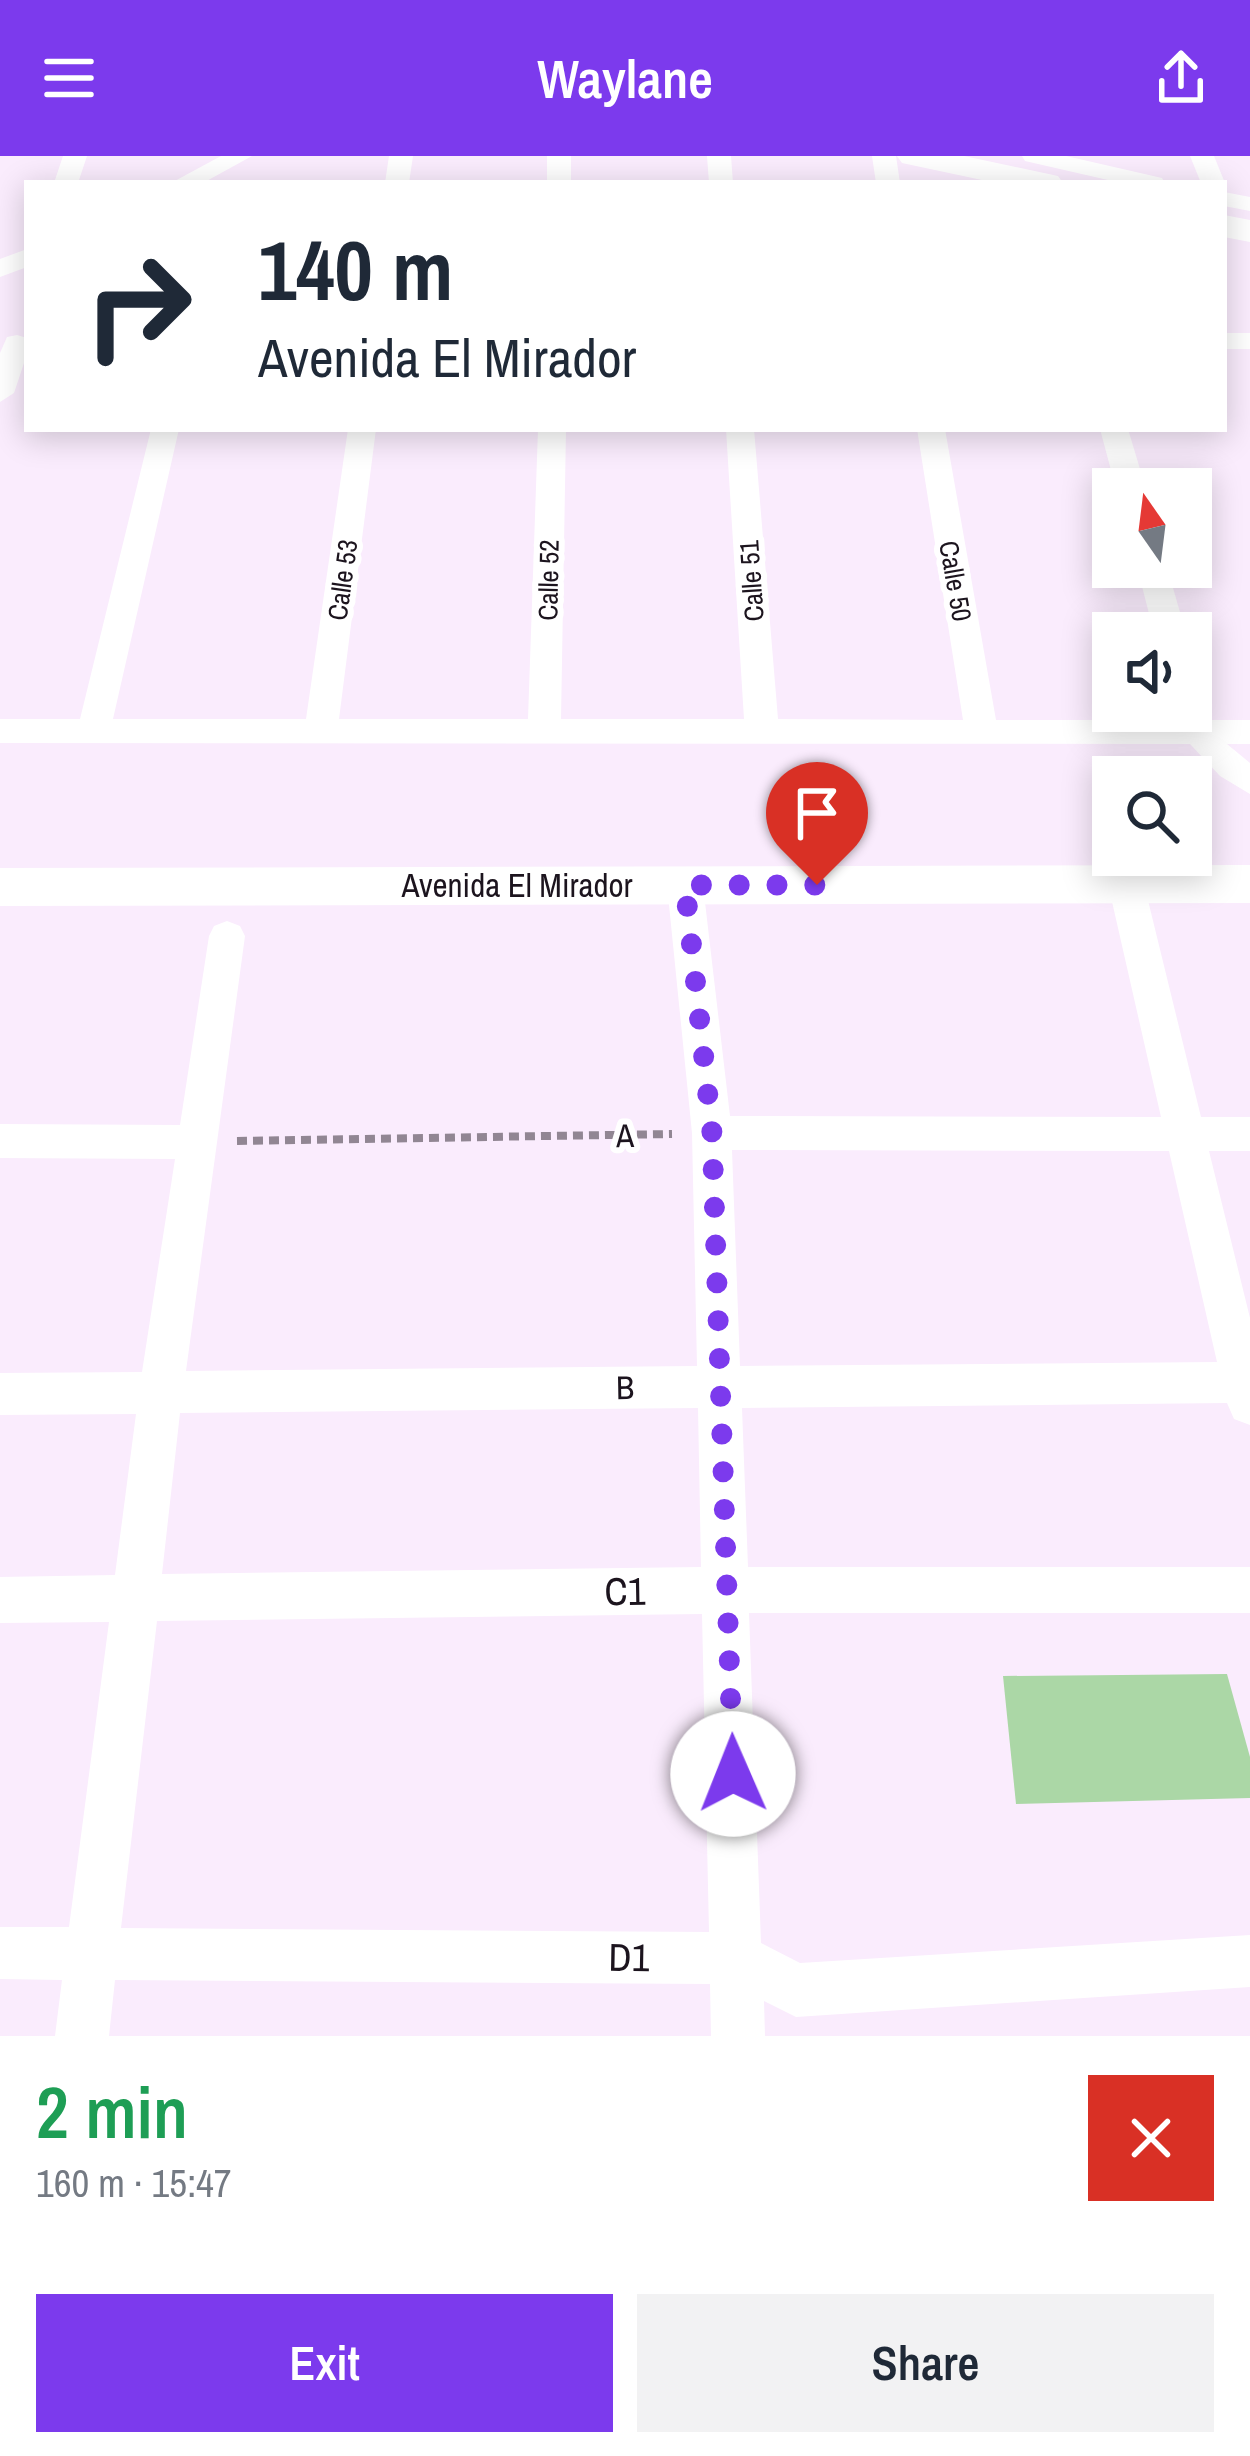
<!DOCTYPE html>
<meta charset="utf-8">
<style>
body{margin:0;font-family:"Archivo Narrow",sans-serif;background:#f2f2f3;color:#1f2937;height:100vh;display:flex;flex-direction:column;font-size:45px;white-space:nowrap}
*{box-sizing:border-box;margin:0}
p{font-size:39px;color:#747a83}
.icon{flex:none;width:66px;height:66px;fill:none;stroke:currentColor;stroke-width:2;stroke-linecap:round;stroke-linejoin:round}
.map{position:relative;height:1880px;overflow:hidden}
.side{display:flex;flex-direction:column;background:#fff;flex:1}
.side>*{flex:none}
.guide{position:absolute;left:24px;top:24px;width:1203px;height:252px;border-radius:0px;box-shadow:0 6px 30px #0003;background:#fff;color:#1f2937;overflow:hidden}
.needle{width:78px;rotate:346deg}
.controls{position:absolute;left:1092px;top:312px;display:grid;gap:24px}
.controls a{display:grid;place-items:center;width:120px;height:120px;border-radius:0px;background:#fff;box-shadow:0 6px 30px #0003;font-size:60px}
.pin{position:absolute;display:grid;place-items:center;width:102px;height:102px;color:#fff;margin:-123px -51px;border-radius:50% 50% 50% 0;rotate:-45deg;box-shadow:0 0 12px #0007}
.pin .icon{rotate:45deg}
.me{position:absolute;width:132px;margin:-66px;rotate:359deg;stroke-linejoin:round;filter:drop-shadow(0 0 9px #0008)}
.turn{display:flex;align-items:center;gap:42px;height:252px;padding:0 36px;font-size:54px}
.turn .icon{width:156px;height:156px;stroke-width:2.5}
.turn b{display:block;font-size:84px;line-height:102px}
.round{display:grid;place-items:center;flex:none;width:126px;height:126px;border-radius:0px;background:#f2f2f3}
.head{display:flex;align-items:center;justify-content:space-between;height:204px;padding:0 36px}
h1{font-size:72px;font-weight:600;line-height:90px;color:#1e9e55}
.button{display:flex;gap:24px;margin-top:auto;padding:24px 36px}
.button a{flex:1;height:138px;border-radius:0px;background:#7c3aed;color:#fff;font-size:48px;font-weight:600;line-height:138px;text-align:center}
.button a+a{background:#f2f2f3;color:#1f2937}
header{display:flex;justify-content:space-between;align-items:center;height:156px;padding:0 36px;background:#7c3aed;color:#fff;font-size:54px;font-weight:600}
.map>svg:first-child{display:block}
</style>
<header><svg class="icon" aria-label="menu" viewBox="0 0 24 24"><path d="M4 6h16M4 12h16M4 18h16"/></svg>Waylane<svg class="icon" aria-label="share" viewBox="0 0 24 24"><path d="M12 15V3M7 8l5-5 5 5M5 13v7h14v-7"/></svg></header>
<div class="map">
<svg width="1250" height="1880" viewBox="0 0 1250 1880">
<rect width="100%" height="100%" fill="#faecfd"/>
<polygon fill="#abd7a6" points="1227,1518 1250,1601 1250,1642 1016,1648 1003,1520"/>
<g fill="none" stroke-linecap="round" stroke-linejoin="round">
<polyline stroke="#918693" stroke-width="8" stroke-dasharray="10 6" stroke-linecap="butt" points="237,985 672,978"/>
<g fill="#fff" fill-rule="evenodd">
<polygon points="63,0 87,0 78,27 54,27"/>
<polygon points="221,0 252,0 203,27 171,27"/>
<polygon points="389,0 413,0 409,27 385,27"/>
<rect x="547" y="0" width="24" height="27"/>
<polygon points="707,0 731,0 733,27 709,27"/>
<polygon points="872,0 896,0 900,27 876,27"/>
<polygon points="1022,0 1066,0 1162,22 1165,27 1121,27 1025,5"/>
<polygon points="1190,0 1214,0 1225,27 1224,29 1201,27"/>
<polygon points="1224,36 1250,41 1250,55 1224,50"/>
<polygon points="27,93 27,111 0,121 0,103"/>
<rect x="1224" y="177" width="26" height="16"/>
<polygon points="17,179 27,182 27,198 14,237 0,246 0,197 7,181"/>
<polygon points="151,273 179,273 113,563 306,563 348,273 376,273 339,563 528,563 538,273 566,273 561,563 744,563 726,273 754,273 778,563 963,564 917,273 945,273 996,564 1178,564 1177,555 1191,555 1192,546 1204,550 1211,564 1250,564 1250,588 1227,588 1250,607 1250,638 1220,620 1190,588 0,587 0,563 80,563"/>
<polygon points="1100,273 1128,273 1146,333 1116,333"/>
<polygon points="1137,411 1167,411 1186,477 1154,477"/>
<path d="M1126,714L1139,718L1144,728L1201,961H1250V995H1209L1250,1162V1269L1234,1263L1227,1247L742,1252L748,1411H1250V1457H749L761,1787L800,1807L1250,1779V1831L796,1861L764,1845L765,1880H711L710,1828L115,1824L109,1880H55L62,1824L0,1823V1771H69L109,1466L0,1467V1421L115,1419L136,1258L0,1259V1217L142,1216L175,1003L0,1002V968L180,969L209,780L214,770L227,765L240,770L245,780L186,1215L697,1210L692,977L667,729L672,719L685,715L698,719L703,729L730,960L1161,961L1108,728L1113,718ZM732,994L1169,995L1217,1206L740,1210ZM698,1252L701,1411L162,1418L180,1257ZM702,1458L709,1776L121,1772L157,1465Z"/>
</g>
<g fill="#fff" fill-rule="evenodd">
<polygon points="897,0 964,0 1058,20 1063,27 996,27 902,7"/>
<polygon points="1224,59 1250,64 1250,86 1224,81"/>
<polygon points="1250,709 1250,747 0,750 0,712"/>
</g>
</g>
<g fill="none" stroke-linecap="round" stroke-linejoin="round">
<polyline stroke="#7c3aed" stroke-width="21" stroke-dasharray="0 37.8" points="733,1618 712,977 685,729 817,729"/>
</g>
<g text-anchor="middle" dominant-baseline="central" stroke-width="12" stroke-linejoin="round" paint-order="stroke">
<g font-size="27" fill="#1c141e" stroke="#fff">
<text transform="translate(342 424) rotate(-82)">Calle 53</text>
<text transform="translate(548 424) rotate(-89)">Calle 52</text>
<text transform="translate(751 425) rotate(-94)">Calle 51</text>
<text transform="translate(956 425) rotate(80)">Calle 50</text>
</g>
<g font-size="33" fill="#1c141e" stroke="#fff">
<text x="517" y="729">Avenida El Mirador</text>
<text transform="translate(625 979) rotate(-1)">A</text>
<text transform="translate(625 1231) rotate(-1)">B</text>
</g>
<g font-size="39" fill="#1c141e" stroke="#fff">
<text transform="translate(625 1435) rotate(-1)">C1</text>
<text transform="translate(629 1801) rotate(1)">D1</text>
</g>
</g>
</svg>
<div class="controls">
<a><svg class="needle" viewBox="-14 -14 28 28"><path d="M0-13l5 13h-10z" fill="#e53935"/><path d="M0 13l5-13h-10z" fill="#747a83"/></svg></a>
<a><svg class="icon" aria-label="sound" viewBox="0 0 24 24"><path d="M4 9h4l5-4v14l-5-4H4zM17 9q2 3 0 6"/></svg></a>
<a><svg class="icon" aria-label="search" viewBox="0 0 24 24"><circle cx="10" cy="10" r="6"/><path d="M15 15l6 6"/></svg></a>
</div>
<div class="pin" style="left:817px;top:729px;background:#d93025"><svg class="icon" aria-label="arrive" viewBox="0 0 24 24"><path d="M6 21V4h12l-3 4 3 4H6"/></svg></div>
<svg class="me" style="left:733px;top:1618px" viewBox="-20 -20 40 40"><circle r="19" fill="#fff"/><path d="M0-13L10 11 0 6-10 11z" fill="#7c3aed"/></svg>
<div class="guide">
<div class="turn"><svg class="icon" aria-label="right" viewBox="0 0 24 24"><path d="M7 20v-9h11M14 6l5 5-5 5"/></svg><div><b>140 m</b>Avenida El Mirador</div></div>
</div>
</div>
<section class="side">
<div class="head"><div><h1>2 min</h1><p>160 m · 15:47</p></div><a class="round" style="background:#d93025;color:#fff"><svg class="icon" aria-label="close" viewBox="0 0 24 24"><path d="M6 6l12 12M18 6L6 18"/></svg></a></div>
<div class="button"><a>Exit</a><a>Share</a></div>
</section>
